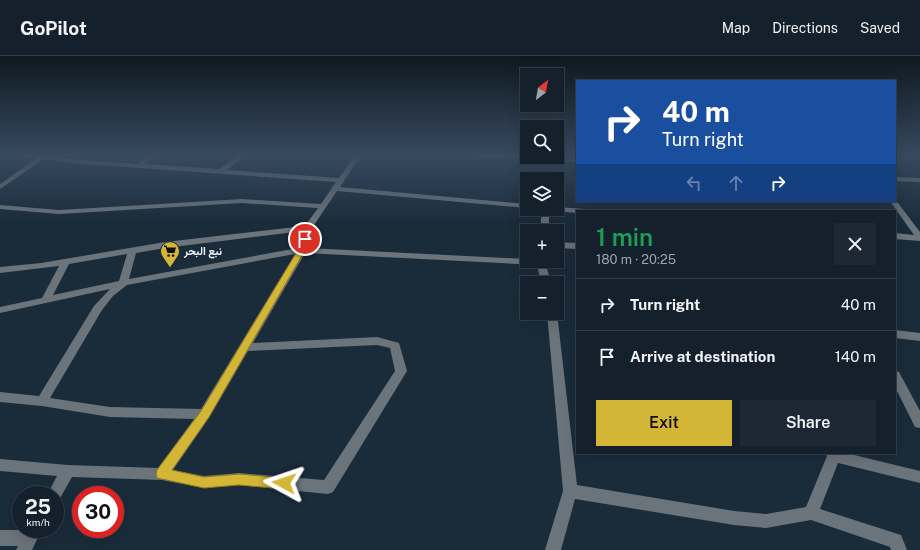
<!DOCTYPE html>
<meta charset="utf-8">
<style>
body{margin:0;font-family:"Public Sans",Vazirmatn,sans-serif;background:#1d2834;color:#f1f3f6;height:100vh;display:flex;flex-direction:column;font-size:15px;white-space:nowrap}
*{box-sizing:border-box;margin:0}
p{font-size:13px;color:#9da3a9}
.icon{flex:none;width:22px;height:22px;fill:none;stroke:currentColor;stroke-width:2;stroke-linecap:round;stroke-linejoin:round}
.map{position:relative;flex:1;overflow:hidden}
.sheet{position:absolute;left:576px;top:154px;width:320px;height:244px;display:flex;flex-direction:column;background:#14202c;border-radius:0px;box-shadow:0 4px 16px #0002,0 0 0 1px #333e48}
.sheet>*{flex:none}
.banner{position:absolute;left:576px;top:24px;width:320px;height:122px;border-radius:0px;box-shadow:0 4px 16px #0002,0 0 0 1px #333e48;background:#1a4fa0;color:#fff;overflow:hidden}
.needle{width:26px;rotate:31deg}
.buttons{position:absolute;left:520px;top:12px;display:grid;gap:8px}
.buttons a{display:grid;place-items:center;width:44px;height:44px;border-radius:0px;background:#14202c;box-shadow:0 4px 16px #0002,0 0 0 1px #333e48;font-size:20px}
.speed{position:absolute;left:12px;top:430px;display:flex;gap:8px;font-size:20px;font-weight:700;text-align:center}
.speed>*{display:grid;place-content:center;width:52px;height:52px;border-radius:50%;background:#14202c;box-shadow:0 4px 16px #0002,0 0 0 1px #333e48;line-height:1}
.speed small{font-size:10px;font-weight:400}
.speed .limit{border:6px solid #d22;background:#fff;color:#111}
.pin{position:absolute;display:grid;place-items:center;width:34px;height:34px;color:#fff;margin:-17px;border:2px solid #fff;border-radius:50%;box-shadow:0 1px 4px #0007}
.me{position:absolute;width:44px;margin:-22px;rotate:275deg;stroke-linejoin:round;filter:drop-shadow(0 0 3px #0008)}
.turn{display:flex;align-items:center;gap:14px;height:84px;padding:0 20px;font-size:18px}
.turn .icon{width:52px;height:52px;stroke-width:2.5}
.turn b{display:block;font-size:28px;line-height:34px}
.lanes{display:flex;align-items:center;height:38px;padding:0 20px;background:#0003;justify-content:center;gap:20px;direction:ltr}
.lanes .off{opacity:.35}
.round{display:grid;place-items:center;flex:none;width:42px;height:42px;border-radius:0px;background:#1d2834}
.head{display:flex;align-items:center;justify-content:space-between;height:68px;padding:0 20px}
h1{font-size:24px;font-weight:600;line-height:30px;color:#1e9e55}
.button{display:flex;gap:8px;margin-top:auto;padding:8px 20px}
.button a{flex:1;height:46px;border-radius:0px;background:#d3b635;color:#111;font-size:16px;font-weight:600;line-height:46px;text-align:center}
.button a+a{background:#1d2834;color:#f1f3f6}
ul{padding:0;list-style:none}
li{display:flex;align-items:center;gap:12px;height:52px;padding:0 20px;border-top:1px solid #333e48}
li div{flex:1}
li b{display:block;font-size:15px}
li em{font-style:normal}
header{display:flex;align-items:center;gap:24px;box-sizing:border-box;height:56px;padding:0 20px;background:#14202c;border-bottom:1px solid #333e48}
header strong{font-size:19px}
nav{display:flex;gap:22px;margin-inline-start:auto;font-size:14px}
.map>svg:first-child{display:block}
</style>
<header>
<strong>GoPilot</strong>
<nav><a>Map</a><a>Directions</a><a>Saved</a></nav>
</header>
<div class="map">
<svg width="920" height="494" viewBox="0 0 920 494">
<rect width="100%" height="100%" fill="#1a2b3a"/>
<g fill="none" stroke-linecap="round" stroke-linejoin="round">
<g fill="#6b737b" fill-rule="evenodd">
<path d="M19,98H34L70,103L137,108L151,98H158L145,108L219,113L240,98H247L227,114L339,122L356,98H362L340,131L527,148V152L337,135L312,172L307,192L527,203V205H545L551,227H541L537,209L305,197L253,287L377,281L399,287L407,315L333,436L328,438L239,429L204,432L162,424L72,421L59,444L55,445V439H47L57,420L0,415V403L68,409L158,412L194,363L110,361L42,350L0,346V336L39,340L94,250L110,233L0,257V251L42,242L59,210L0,217V211L41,207L165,186L305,170L318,152L242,147L59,158L0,153V149L59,154L242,143L321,148L336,126L70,107L44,103L0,133V128L37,102L22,100ZM303,175L298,192L129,223L136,197L165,192ZM127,198L119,225L53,239L69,208ZM295,198L201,353L110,351L50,342L102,254L113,240L127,229ZM377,289L390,292L395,315L324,424L239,417L204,420L173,414L209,362L248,295Z"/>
<polygon points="467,98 527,99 527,101 577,102 577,106 470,100"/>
<polygon points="895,121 920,122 920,126 895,125"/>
<polygon points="895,143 920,176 920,185 895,183 895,177 914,179 890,145 895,145"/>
<polygon points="557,151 585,153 589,155 577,155 577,157 554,155 553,153 557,153"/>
<polygon points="542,153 550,153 548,175 540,175"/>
<polygon points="557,186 577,187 577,193 557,192"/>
<polygon points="547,257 557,257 577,429 734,455 766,458 806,451 827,400 826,397 846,397 920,415 920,427 838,407 820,453 901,479 907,494 891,494 890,491 811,464 766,472 734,469 575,443 561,494 545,494 563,435"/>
<polygon points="895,274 920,277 920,285 895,282"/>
<polygon points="895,315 899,316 920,355 920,372 915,371 895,331"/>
<polygon points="26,473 42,473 32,494 16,494 18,490 0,490 0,474 25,474"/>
</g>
</g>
<linearGradient id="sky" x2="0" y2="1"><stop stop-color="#0e1820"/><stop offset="0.59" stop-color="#384a60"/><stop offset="1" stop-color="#384a60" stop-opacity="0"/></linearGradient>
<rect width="920" height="167" fill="url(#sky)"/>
<polygon fill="#d3b635" stroke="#897622" points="302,181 308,181 309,183 305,194 209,361 172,414 204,421 239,418 284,422 288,423 290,427 288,432 284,433 239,429 204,432 157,422 156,418 157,414 201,355 298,194"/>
<defs>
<g id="supermarket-pin" transform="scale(1)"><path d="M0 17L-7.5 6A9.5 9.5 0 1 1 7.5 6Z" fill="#d3b635" stroke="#1a2b3a"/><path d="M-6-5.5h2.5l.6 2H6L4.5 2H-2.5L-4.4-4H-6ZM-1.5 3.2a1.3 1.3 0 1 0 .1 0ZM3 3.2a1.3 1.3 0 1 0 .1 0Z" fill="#111"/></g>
</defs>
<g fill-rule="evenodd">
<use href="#supermarket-pin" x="170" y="195"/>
</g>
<g text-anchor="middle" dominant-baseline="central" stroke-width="4" stroke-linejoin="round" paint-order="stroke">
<g font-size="11" font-weight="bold" fill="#eaf5ff" stroke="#1a2b3a" text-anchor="start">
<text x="184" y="195">نبع البحر</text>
</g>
</g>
</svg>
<div class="buttons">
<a><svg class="needle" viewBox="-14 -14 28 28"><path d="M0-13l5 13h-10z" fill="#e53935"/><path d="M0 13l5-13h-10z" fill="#9da3a9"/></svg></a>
<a><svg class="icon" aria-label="search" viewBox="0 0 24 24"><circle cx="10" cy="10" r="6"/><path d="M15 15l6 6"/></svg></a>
<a><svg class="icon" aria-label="layers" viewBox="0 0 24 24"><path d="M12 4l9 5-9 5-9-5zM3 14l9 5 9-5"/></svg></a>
<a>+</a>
<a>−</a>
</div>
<div class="speed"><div>25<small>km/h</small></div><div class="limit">30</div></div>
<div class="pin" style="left:305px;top:183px;background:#d93025"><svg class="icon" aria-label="arrive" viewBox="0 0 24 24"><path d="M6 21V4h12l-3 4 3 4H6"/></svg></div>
<svg class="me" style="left:284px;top:427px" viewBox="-20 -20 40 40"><path d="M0-17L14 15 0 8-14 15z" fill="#d3b635" stroke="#fff" stroke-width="4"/></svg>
<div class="banner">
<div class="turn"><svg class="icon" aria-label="right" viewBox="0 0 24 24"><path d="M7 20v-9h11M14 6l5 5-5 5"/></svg><div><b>40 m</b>Turn right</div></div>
<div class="lanes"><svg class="icon off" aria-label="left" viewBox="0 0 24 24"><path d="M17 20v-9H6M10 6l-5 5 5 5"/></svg><svg class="icon off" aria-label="ahead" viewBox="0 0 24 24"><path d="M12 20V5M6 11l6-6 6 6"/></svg><svg class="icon" aria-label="right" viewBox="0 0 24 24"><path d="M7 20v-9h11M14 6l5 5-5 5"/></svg></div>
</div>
<section class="sheet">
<div class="head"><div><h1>1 min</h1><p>180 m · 20:25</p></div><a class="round"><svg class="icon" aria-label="close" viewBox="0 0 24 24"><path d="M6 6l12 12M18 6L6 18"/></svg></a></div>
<ul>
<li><svg class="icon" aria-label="right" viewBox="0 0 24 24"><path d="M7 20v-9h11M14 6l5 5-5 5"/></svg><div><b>Turn right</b></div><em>40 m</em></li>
<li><svg class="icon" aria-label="arrive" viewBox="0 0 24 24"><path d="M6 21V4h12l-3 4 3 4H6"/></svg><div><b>Arrive at destination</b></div><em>140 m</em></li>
</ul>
<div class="button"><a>Exit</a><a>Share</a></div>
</section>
</div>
